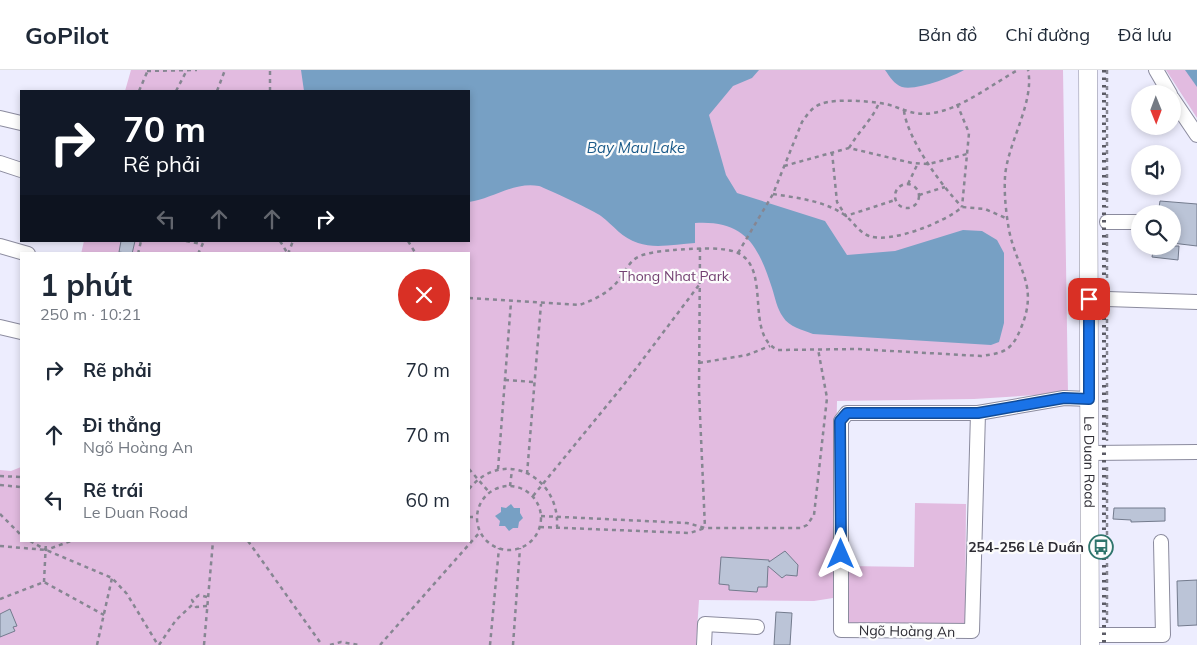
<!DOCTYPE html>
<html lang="vi">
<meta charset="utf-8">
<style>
body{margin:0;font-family:Mulish,sans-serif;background:#f6f6f7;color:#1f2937;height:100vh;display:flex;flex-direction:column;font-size:19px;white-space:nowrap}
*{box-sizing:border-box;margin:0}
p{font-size:16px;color:#747a83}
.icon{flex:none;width:28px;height:28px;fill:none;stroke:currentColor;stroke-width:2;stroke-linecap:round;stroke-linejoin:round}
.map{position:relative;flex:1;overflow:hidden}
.panel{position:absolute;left:20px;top:182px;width:450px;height:290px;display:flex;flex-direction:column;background:#fff;border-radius:0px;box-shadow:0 2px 8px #0003}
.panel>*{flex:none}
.banner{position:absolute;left:20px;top:20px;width:450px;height:152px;border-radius:0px;box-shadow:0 2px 8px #0003;background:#111827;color:#fff;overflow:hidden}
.needle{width:32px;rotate:179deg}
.controls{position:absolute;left:1131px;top:15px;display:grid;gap:10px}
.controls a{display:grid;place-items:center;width:50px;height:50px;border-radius:50%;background:#fff;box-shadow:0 2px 8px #0003;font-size:25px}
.pin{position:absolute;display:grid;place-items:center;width:42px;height:42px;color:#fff;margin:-21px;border-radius:10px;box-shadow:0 2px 8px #0006}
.me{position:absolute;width:55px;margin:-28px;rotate:0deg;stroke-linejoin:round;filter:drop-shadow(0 0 4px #0008)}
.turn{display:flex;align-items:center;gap:18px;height:105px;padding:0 20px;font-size:22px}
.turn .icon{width:65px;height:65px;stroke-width:2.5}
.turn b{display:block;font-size:35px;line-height:42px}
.lanes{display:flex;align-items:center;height:48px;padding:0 20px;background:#0003;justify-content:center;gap:25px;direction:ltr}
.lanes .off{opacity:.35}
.round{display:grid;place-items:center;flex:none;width:52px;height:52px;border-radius:26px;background:#f6f6f7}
.head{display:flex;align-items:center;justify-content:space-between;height:85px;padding:0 20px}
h1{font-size:30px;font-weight:700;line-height:38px}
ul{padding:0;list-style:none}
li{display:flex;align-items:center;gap:15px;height:65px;padding:0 20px}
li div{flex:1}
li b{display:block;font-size:19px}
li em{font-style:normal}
header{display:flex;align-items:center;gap:30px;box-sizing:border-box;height:70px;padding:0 25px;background:#fff;border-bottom:1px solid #e0e1e3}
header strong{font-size:24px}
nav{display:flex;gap:28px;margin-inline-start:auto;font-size:18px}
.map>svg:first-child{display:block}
</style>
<header>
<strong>GoPilot</strong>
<nav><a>Bản đồ</a><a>Chỉ đường</a><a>Đã lưu</a></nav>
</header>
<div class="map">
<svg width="1197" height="575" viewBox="0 0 1197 575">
<rect width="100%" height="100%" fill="#ededfe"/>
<g fill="#e2bbe0">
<polygon points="131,0 1063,0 1068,323 974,329 837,331 833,528 814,531 699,530 696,575 0,575 0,400 11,401 21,397 21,471 469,471 469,184 81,184 84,171 469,171 469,21 125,21"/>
<polygon points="1166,0 1197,0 1197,48"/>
<polygon points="915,433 966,434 965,556 847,554 847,496 914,497"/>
</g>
<g fill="#77a0c4">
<path d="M301,0H759L752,8L733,16L709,45L726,105L737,123L825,151L847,185L895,181L963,160L982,161L997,170L1004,183V253L999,272L991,275L813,264C803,260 789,257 783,247C777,239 775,227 772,218C758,175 745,150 695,153V173C677,174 655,179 638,173C622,168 614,156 601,146C597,142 545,118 539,116C515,111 492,129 469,132V21H304Z"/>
<path d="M885,0H964C952,7 916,21 902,17C894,14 890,7 885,0Z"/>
<polygon points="1185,0 1197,0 1197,17"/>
<polygon points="511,434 514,438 520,438 520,443 523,448 519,452 518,458 513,458 509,461 505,456 499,456 500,451 495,446 501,442 501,437 506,438"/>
</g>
<g fill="#bbc4d7" stroke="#737b8d">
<polygon points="1160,131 1197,134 1197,176 1172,173 1172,144 1158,144"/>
<polygon points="121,171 135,171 132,184 119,182"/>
<polygon points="1154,176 1179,176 1178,190 1152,187"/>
<polygon points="1114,438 1165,438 1165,451 1131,452 1131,450 1113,449"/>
<polygon points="785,481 798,495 797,506 786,505 782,508 768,496 767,517 758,517 757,522 729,520 729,515 719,514 721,487 769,490 769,492"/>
<polygon points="1197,510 1197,555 1178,556 1177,511"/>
<polygon points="10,539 17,556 13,557 15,561 0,567 0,544"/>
<polygon points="776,542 792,543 790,575 774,575"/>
</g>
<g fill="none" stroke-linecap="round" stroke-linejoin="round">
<g stroke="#8b8b9e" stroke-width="16">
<g id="minor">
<polyline points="1156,0 1170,24"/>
<polyline points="1172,28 1197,65"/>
<polyline points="0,48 21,53"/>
<polyline points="0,93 21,100"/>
<polyline points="1107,152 1140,152"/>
<polyline points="0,176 28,184"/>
<polyline points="1107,229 1197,232"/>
<polyline points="0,257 21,262"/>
<polyline points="978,343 847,343 841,351 841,560 972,561 978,343 1064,328 1089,329"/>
<polyline points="1089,383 1197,382"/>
<polyline points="1090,565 1163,565 1161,472"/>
<polyline points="704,575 705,554 757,557"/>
</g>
</g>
<g stroke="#8b8b9e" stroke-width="19">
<g id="major">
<path id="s1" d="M1088,0L1090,575"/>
</g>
</g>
<g stroke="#868692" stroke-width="2.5" stroke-dasharray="4 4" stroke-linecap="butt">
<polyline points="1107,0 1107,138"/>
<polyline points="147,1 197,0"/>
<polyline points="139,21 148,0"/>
<polyline points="176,21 187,0"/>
<polyline points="217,21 225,0"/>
<polyline points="270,21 270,0"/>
<polyline points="957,34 969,63 962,137"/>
<path d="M904,41C908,70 941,115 962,137"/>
<path d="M849,78C858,62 872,50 879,33"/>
<polyline points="832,82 837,132 846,146 895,130"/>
<polyline points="784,96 849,78 912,93 929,94 967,84"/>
<polyline points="908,114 918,93"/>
<circle cx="907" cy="126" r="12"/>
<path d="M773,124C798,128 826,131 846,146C854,153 859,162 869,166C890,174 946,152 962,137L985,139L1008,149"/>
<polyline points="919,125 945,117"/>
<polyline points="186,171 202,174"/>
<polyline points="280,171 288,184"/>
<polyline points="408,171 416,184"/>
<polyline points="700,178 699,322 705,458"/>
<path d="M738,183L773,124L802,52C807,45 812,37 821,34C835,28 878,31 893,36C907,41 918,46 933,43C961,39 994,13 1018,0"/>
<polyline points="138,184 141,171"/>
<polyline points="198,184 204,171"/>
<polyline points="288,184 293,171"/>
<polyline points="1107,216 1107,164"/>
<path d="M469,228L579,235C594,230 611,222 620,208C626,200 630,190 640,186C650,182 663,181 674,180C690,179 723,176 738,183C772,199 744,265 778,280L856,279L981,286C1005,283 1012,280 1021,258C1039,215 1017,200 1009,160C1006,143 1004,124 1005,107C1007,74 1035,32 1028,0"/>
<polyline points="1107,241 1107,371"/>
<polyline points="699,293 747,285 770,276"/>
<polyline points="505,310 534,312"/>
<polyline points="469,399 489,422"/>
<polyline points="498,399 511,232"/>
<polyline points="527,404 541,234"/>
<polyline points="0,406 21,407"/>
<polyline points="0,415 21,417"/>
<circle cx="509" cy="448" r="32"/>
<polyline points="510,416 512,400"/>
<path d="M469,419C503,377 560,406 557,457"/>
<polyline points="533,426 622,317 699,215"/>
<polyline points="0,444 21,465"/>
<polyline points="541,446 687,453 705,458 801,458 807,455 814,445 827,328 818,279"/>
<polyline points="469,447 476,447"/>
<polyline points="540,457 690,463 705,458"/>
<polyline points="30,471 46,480 71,471"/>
<polyline points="248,471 322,575"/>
<polyline points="0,476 46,480 112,508 127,524 158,575"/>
<polyline points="44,512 46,471"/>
<polyline points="0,529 44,512 104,545"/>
<polyline points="207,536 196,537 192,530 199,525 207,527"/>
<polyline points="1107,553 1107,396"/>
<polyline points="97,575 112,508"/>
<polyline points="159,575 176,550 193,534"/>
<polyline points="204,575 213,471"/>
<polyline points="330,575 341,572 359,575"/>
<polyline points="380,575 480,462"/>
<polyline points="490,575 499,478"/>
<polyline points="513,575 520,478"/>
</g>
<use href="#minor" stroke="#fff" stroke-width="14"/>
<use href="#major" stroke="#fff" stroke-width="18"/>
<polyline stroke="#5b5b65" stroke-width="4" stroke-dasharray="2.5 5" stroke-linecap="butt" points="1104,0 1104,575"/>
</g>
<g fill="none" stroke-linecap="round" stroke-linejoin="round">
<g stroke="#114b97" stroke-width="12">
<polyline id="route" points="841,484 840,351 847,343 978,343 1064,328 1089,329 1089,229"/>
</g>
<use href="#route" stroke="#1a73e8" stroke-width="9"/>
</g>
<defs>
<g id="bus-ring" transform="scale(1.25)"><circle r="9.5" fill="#fcfcfc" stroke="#2f756c" stroke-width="1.5"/><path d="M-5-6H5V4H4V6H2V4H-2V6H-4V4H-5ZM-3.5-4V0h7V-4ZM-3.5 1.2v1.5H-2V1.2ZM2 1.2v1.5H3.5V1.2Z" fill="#2f756c"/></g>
</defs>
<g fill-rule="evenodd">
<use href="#bus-ring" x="1101" y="477"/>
</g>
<g text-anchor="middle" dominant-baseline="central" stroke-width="4.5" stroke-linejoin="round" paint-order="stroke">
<g font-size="14" fill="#723f71" stroke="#fcfcfc">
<text x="674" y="206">Thong Nhat Park</text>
</g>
<g font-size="14" fill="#2c2b33" stroke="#fcfcfc">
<text stroke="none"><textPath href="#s1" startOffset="392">Le Duan Road</textPath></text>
<text transform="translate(907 561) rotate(1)">Ngõ Hoàng An</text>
</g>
<g font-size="14" font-weight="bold" fill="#2c2b33" stroke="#fcfcfc" text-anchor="end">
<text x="1084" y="477">254-256 Lê Duẩn</text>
</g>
<g font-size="15" font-style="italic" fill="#1a5a89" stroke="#fcfcfc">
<text x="636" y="77">Bay Mau Lake</text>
</g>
</g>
</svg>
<div class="controls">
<a><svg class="needle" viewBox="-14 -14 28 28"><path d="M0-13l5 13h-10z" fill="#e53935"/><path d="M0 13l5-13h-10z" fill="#747a83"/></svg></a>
<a><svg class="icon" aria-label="sound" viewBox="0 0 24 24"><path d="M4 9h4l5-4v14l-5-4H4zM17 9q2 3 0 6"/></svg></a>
<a><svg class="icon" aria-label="search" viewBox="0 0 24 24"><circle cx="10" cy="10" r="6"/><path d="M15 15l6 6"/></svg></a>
</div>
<div class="pin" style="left:1089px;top:229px;background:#d93025"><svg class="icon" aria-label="arrive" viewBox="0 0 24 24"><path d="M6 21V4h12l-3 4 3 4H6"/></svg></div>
<svg class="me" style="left:841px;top:484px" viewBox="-20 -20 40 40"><path d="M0-17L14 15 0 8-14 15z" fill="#1a73e8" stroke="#fff" stroke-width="4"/></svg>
<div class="banner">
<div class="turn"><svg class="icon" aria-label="right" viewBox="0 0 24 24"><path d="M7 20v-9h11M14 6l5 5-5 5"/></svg><div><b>70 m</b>Rẽ phải</div></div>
<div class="lanes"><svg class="icon off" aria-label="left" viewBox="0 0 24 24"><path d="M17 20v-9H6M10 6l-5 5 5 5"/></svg><svg class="icon off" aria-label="ahead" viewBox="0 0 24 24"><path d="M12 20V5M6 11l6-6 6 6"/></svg><svg class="icon off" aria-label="ahead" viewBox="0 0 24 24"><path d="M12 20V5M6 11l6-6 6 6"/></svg><svg class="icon" aria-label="right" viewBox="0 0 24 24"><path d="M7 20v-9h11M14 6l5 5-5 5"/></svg></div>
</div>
<section class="panel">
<div class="head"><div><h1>1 phút</h1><p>250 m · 10:21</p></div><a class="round" style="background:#d93025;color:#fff"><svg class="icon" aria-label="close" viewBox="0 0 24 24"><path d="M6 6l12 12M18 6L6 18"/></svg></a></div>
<ul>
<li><svg class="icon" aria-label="right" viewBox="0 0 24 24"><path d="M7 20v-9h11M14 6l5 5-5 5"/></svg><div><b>Rẽ phải</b></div><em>70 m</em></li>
<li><svg class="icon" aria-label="ahead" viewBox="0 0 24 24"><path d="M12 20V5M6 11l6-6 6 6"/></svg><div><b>Đi thẳng</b><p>Ngõ Hoàng An</p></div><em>70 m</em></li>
<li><svg class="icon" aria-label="left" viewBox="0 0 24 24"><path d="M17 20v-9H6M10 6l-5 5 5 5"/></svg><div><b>Rẽ trái</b><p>Le Duan Road</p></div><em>60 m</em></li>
</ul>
</section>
</div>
